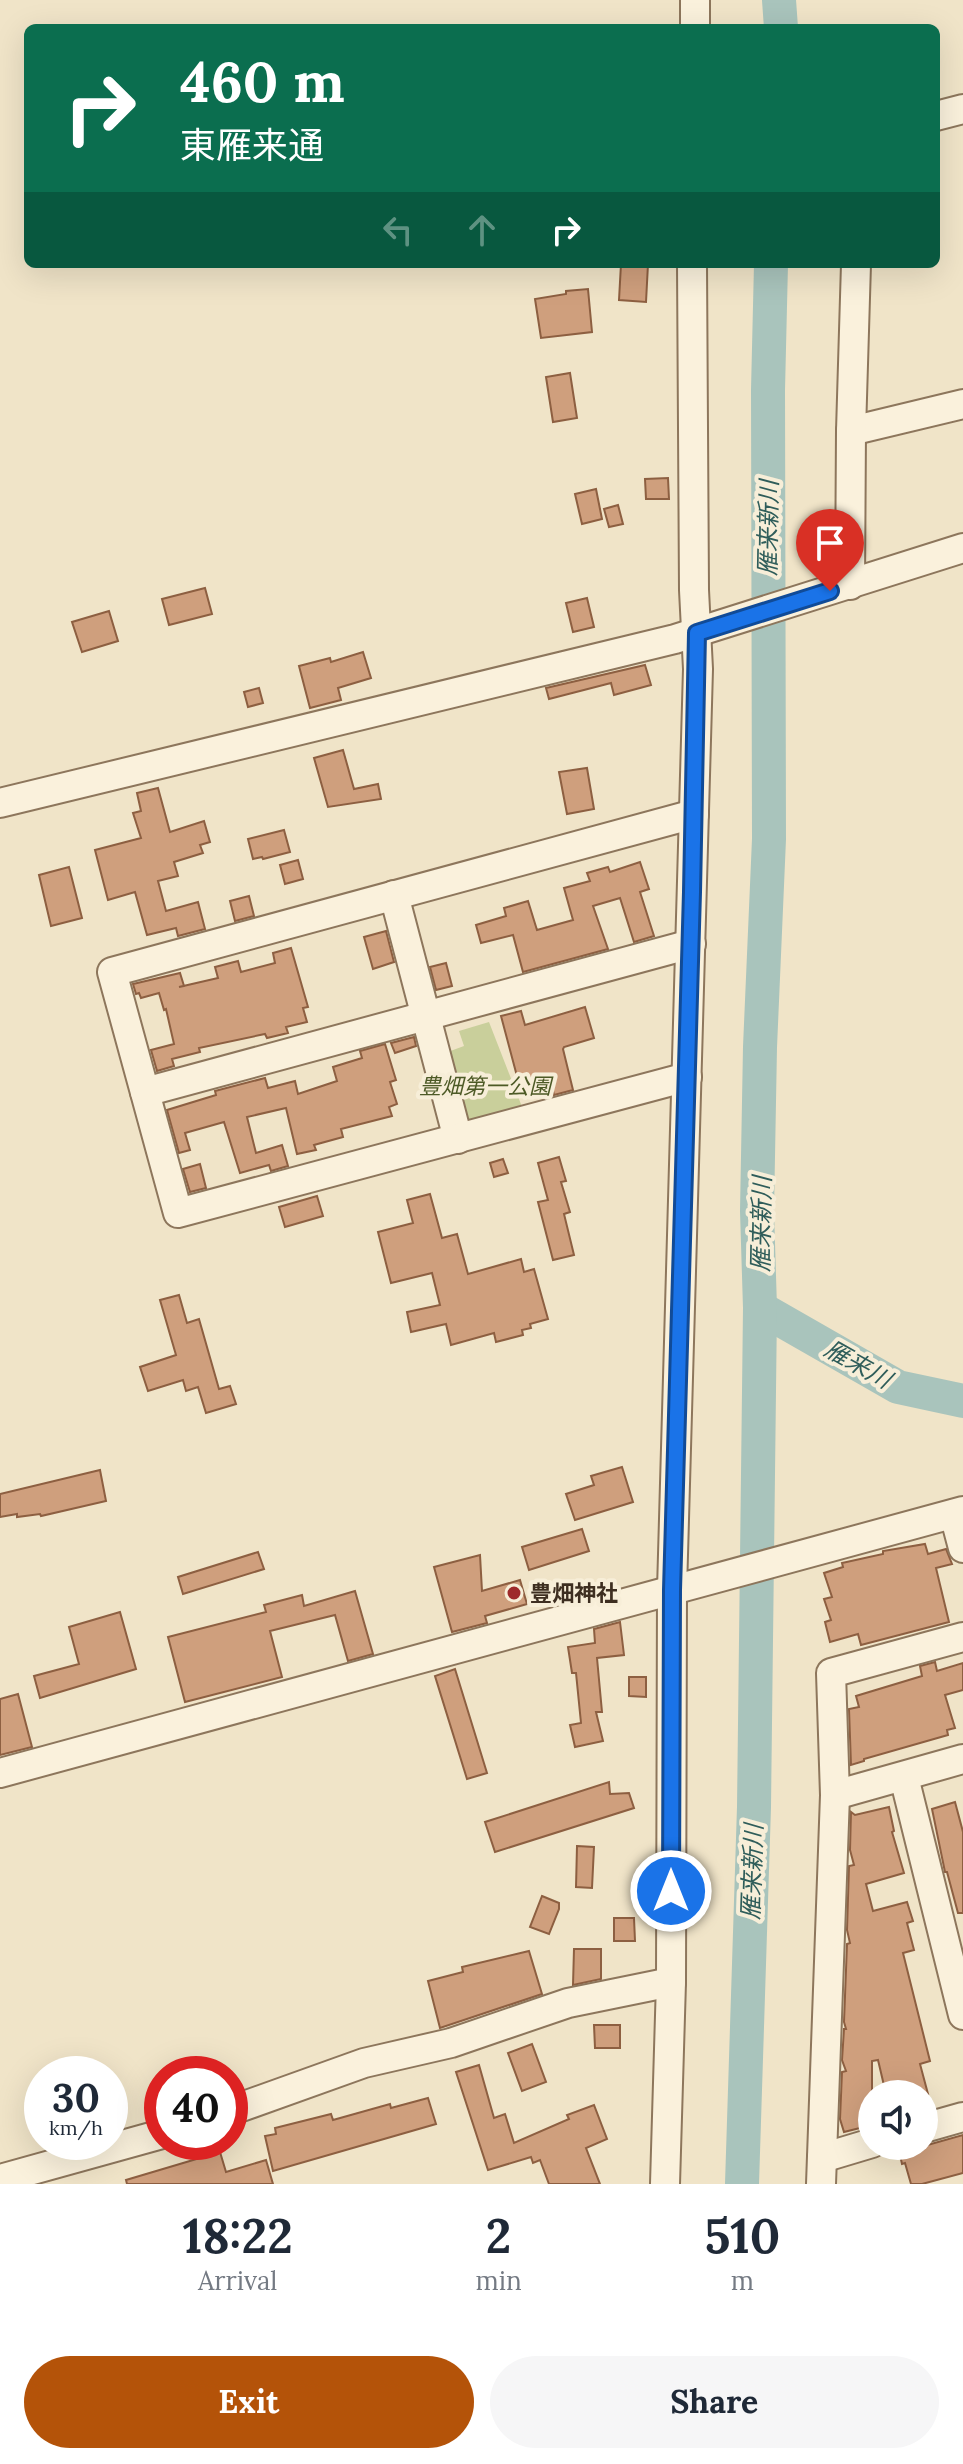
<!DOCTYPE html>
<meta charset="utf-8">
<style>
body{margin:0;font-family:Lora,"Noto Sans JP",serif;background:#f6f6f7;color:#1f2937;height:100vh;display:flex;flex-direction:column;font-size:30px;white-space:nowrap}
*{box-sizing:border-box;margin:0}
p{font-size:26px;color:#747a83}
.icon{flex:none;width:44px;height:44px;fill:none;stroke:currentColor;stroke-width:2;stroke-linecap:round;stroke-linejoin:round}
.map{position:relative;height:2184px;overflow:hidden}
.details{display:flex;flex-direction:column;background:#fff;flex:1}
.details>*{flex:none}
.guide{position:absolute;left:24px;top:24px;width:916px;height:244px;border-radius:12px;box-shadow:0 8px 32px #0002;background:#0b6e4f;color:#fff;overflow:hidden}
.tools{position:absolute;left:858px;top:2080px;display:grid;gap:16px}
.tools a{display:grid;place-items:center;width:80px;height:80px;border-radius:50%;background:#fff;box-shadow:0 8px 32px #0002;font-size:40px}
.speed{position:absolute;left:24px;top:2056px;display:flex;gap:16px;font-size:40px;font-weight:700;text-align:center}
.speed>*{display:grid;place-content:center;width:104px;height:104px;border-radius:50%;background:#fff;box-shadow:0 8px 32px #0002;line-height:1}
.speed small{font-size:20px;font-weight:400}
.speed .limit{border:12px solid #d22;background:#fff;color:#111}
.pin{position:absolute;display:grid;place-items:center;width:68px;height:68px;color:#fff;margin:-82px -34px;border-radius:50% 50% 50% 0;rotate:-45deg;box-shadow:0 0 8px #0007}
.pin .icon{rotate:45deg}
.me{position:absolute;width:88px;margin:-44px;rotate:0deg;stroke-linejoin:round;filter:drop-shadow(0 0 6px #0008)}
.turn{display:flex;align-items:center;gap:28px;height:168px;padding:0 24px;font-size:36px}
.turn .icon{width:104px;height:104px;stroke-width:2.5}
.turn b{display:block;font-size:56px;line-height:68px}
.lanes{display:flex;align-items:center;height:76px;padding:0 24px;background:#0003;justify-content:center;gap:40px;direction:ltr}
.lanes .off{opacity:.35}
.eta{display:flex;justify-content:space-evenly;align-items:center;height:136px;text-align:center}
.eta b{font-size:48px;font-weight:700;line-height:56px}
.button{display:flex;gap:16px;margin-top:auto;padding:16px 24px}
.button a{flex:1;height:92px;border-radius:48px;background:#b45309;color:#fff;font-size:32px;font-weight:700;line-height:92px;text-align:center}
.button a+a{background:#f6f6f7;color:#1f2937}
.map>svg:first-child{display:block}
</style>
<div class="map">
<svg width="963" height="2184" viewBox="0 0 963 2184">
<rect width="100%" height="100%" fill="#f0e4c8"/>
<polygon fill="#c9cf9b" points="489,1022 524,1112 472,1129 445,1053 464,1046 459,1031"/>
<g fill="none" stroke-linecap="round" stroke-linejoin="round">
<g stroke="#a9c4bc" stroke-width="34">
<polyline points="779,0 781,28"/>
<polyline points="760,1308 898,1387 963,1401"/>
<polyline points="742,2184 754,1807 760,1308 757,1211 760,1047 769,839 768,390 771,264"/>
</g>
</g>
<g fill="#cf9f7d" stroke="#8d5f41" stroke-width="2">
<polygon points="621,264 648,264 646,302 619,300"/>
<polygon points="588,289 592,332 541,338 535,299 566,294 566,291"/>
<polygon points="570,373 577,418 553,422 546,377"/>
<polygon points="668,478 669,499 646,499 645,479"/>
<polygon points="596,489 602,519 582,524 575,494"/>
<polygon points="618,505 623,524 609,527 604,509"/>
<polygon points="205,588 212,614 169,625 162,599"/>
<polygon points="587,598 594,627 573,632 566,603"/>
<polygon points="109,611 118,641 82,652 72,622"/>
<polygon points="363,652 371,678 338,688 341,700 310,708 299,666 330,658 331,662"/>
<polygon points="645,665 651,685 614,695 611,683 549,699 546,688"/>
<polygon points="259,688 263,703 248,707 244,692"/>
<polygon points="343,750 354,789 378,784 381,799 328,807 314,758"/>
<polygon points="587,768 594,809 567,814 559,772"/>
<polygon points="158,788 170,832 204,821 210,842 200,845 203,853 174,862 178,876 158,881 166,911 198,902 205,929 178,936 176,928 147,935 135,892 108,900 95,850 141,838 133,813 141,811 137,793"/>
<polygon points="284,830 290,852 263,859 262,857 253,859 248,839"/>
<polygon points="298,860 303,879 285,884 280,865"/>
<polygon points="640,862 649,889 640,892 654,936 634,942 620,898 593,906 608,949 523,972 513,935 481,943 476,925 506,916 504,908 528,901 537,930 573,920 564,888 590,881 587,873 608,867 610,872"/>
<polygon points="69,867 82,918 51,926 39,875"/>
<polygon points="249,896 254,916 235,921 230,901"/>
<polygon points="386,931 394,962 373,969 364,937"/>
<polygon points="291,948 308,1007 303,1008 307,1022 286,1027 288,1033 267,1038 265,1034 199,1048 200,1052 172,1059 174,1066 157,1071 151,1050 174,1044 166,1009 164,1010 159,993 141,998 139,993 136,994 133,984 180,973 184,986 179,987 218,978 215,967 238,961 241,972 275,963 273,953"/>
<polygon points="446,963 452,986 436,990 430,967"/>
<polygon points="585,1007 594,1038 564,1047 563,1049 573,1090 554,1095 552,1087 522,1095 501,1016 521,1011 525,1025"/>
<polygon points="414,1037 416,1046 395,1053 391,1043"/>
<polygon points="385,1044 396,1080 390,1082 397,1104 389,1107 392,1116 341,1129 343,1137 314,1145 316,1150 297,1154 286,1108 247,1117 256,1153 282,1145 288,1166 271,1171 269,1165 240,1173 224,1122 185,1133 190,1150 179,1153 167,1110 216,1095 215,1091 265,1078 268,1088 295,1081 298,1094 337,1081 333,1067 362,1058 360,1051"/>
<polygon points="559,1157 566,1181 561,1182 570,1212 564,1214 574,1255 553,1260 538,1202 548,1200 538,1163"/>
<polygon points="503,1159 508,1173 494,1177 490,1163"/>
<polygon points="200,1164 206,1188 190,1192 183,1169"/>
<polygon points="430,1194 442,1238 457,1234 468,1274 521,1259 524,1272 534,1269 548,1319 530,1324 531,1328 522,1330 523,1335 496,1342 494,1333 451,1345 446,1324 411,1332 407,1312 440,1305 432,1273 391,1283 378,1232 413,1223 407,1200"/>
<polygon points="317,1196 323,1216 285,1227 279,1207"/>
<polygon points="179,1295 187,1323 199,1319 219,1389 230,1386 236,1404 206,1413 198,1387 186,1391 183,1380 148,1391 140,1367 176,1355 160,1300"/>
<polygon points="622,1467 633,1502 575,1520 566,1494 594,1485 591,1476"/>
<polygon points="100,1470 106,1501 41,1516 40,1514 17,1517 17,1514 0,1517 0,1494"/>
<polygon points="582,1529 589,1551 529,1570 522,1547"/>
<polygon points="925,1544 928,1554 946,1549 952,1564 936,1568 949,1622 861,1645 858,1634 830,1642 825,1622 831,1620 824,1599 832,1597 824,1573 843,1567 842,1563 883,1554 883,1551"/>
<polygon points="258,1552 264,1569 183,1594 178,1577"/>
<polygon points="480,1555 482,1591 520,1580 527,1604 485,1616 487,1623 452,1632 434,1567"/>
<polygon points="355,1591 373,1654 348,1661 335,1615 270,1631 282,1677 185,1702 168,1637 266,1612 264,1605 302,1595 304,1606"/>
<polygon points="120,1612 136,1669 40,1698 34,1676 79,1664 69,1627"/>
<polygon points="620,1622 624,1655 597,1658 602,1712 596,1712 603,1741 575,1747 570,1725 581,1723 576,1673 572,1673 568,1647 595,1643 594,1629"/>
<polygon points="935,1662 937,1671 963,1663 963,1690 945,1695 955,1728 947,1730 948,1735 864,1759 864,1761 851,1765 849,1709 859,1707 856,1696 922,1676 920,1666"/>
<polygon points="455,1669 487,1773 467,1779 435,1676"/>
<polygon points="629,1677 646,1677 646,1697 629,1696"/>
<polygon points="18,1694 32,1747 0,1755 0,1699"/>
<polygon points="609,1782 610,1794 629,1793 634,1808 495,1852 485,1822"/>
<polygon points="955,1802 963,1832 963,1913 958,1913 947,1872 945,1872 932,1809"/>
<polygon points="889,1807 894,1831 892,1832 904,1873 866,1884 873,1911 907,1902 913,1921 907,1923 914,1950 903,1953 930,2061 920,2064 928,2094 886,2094 878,2060 872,2061 872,2125 844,2132 840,2119 842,2072 846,2071 842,2060 844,2029 846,2029 844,2022 847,1944 850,1943 847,1930 849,1866 854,1865 850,1850 851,1812 855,1815"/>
<polygon points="577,1846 594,1847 592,1888 576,1887"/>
<polygon points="542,1896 559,1903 559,1909 549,1934 530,1927"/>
<polygon points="614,1918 634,1918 635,1941 614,1941"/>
<polygon points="574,1949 601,1949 601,1979 573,1985"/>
<polygon points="529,1951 542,1994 440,2028 428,1981 463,1972 462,1967"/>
<polygon points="594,2025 620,2025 620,2048 595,2048"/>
<polygon points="532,2044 546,2082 522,2091 508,2053"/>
<polygon points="479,2065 494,2118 505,2114 514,2143 569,2119 567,2115 594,2105 607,2139 586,2148 600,2184 549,2184 540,2160 533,2163 531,2157 488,2170 456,2072"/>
<polygon points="428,2098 436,2124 273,2171 265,2136 276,2134 275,2128 331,2114 333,2120 390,2104 391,2108"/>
<polygon points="963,2135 963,2173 922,2184 911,2184 905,2163 902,2164 898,2146 924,2146"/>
<polygon points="220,2152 226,2172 266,2160 273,2184 127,2184 126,2180"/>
</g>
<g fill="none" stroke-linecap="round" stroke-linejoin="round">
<g stroke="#8d765c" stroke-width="32">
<g id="minor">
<polyline points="695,28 695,0"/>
<polyline points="936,116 963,109"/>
<polyline points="851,431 963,404"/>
<polyline points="850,585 851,431 856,264"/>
<polyline points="0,803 675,639 963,548"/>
<polyline points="394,895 458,1139"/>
<polyline points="687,1077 178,1213 112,972 694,814"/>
<polyline points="145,1092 691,944"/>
<polyline points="954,1514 963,1548"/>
<polyline points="0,1773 963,1511"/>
<polyline points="904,1777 963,2015"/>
<polyline points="835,1795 963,1759"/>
<polyline points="230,2111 364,2063 451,2043 568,2003 671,1982"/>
<polyline points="924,2128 963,2117"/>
<polyline points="822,2158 872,2143"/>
<polyline points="0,2179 162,2134"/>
<polyline points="665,2184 671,1982 672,1590 698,669 694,590 692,264"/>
<polyline points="821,2184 835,1795 831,1673 963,1637"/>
</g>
</g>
<use href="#minor" stroke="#faf1dc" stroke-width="28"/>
</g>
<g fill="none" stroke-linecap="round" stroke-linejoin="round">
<g stroke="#114b97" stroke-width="20">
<polyline id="route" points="671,1891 672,1590 692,892 697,633 830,591"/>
</g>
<use href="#route" stroke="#1a73e8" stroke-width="14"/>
</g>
<circle fill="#9e2a2b" stroke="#f7eed8" stroke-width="3" cx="514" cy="1593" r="8"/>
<g text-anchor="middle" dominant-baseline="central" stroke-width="8" stroke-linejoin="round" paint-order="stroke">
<g font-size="22" font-style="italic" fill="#4d5a26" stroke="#f7eed8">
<text x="485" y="1086">豊畑第一公園</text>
</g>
<g font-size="22" font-weight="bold" fill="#3d2e20" stroke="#f7eed8" text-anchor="start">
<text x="530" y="1593">豊畑神社</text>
</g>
<g font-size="24" font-style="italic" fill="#2f5d5a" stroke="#f7eed8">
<text transform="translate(768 528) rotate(-89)">雁来新川</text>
<text transform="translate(761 1224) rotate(-89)">雁来新川</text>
<text transform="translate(858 1364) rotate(29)">雁来川</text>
<text transform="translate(752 1872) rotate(-88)">雁来新川</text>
</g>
</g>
</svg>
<div class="tools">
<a><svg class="icon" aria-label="sound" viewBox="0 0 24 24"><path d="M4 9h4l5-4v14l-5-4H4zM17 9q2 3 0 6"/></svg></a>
</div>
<div class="speed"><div>30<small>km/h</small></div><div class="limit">40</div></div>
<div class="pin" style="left:830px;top:591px;background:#d93025"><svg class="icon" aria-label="arrive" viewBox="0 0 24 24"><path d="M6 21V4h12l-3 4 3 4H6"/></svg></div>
<svg class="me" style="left:671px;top:1891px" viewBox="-20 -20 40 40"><circle r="17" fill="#1a73e8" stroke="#fff" stroke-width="3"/><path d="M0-11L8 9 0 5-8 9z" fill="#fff"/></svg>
<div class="guide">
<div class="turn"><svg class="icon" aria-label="right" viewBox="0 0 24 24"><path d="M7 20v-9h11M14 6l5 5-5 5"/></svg><div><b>460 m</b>東雁来通</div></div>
<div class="lanes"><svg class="icon off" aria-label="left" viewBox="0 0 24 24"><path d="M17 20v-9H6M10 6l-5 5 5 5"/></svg><svg class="icon off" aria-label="ahead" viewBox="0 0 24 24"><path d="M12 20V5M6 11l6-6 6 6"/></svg><svg class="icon" aria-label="right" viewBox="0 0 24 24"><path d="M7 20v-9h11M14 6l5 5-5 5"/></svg></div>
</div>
</div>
<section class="details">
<div class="eta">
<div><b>18:22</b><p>Arrival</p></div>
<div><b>2</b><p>min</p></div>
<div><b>510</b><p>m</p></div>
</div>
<div class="button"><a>Exit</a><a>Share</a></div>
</section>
